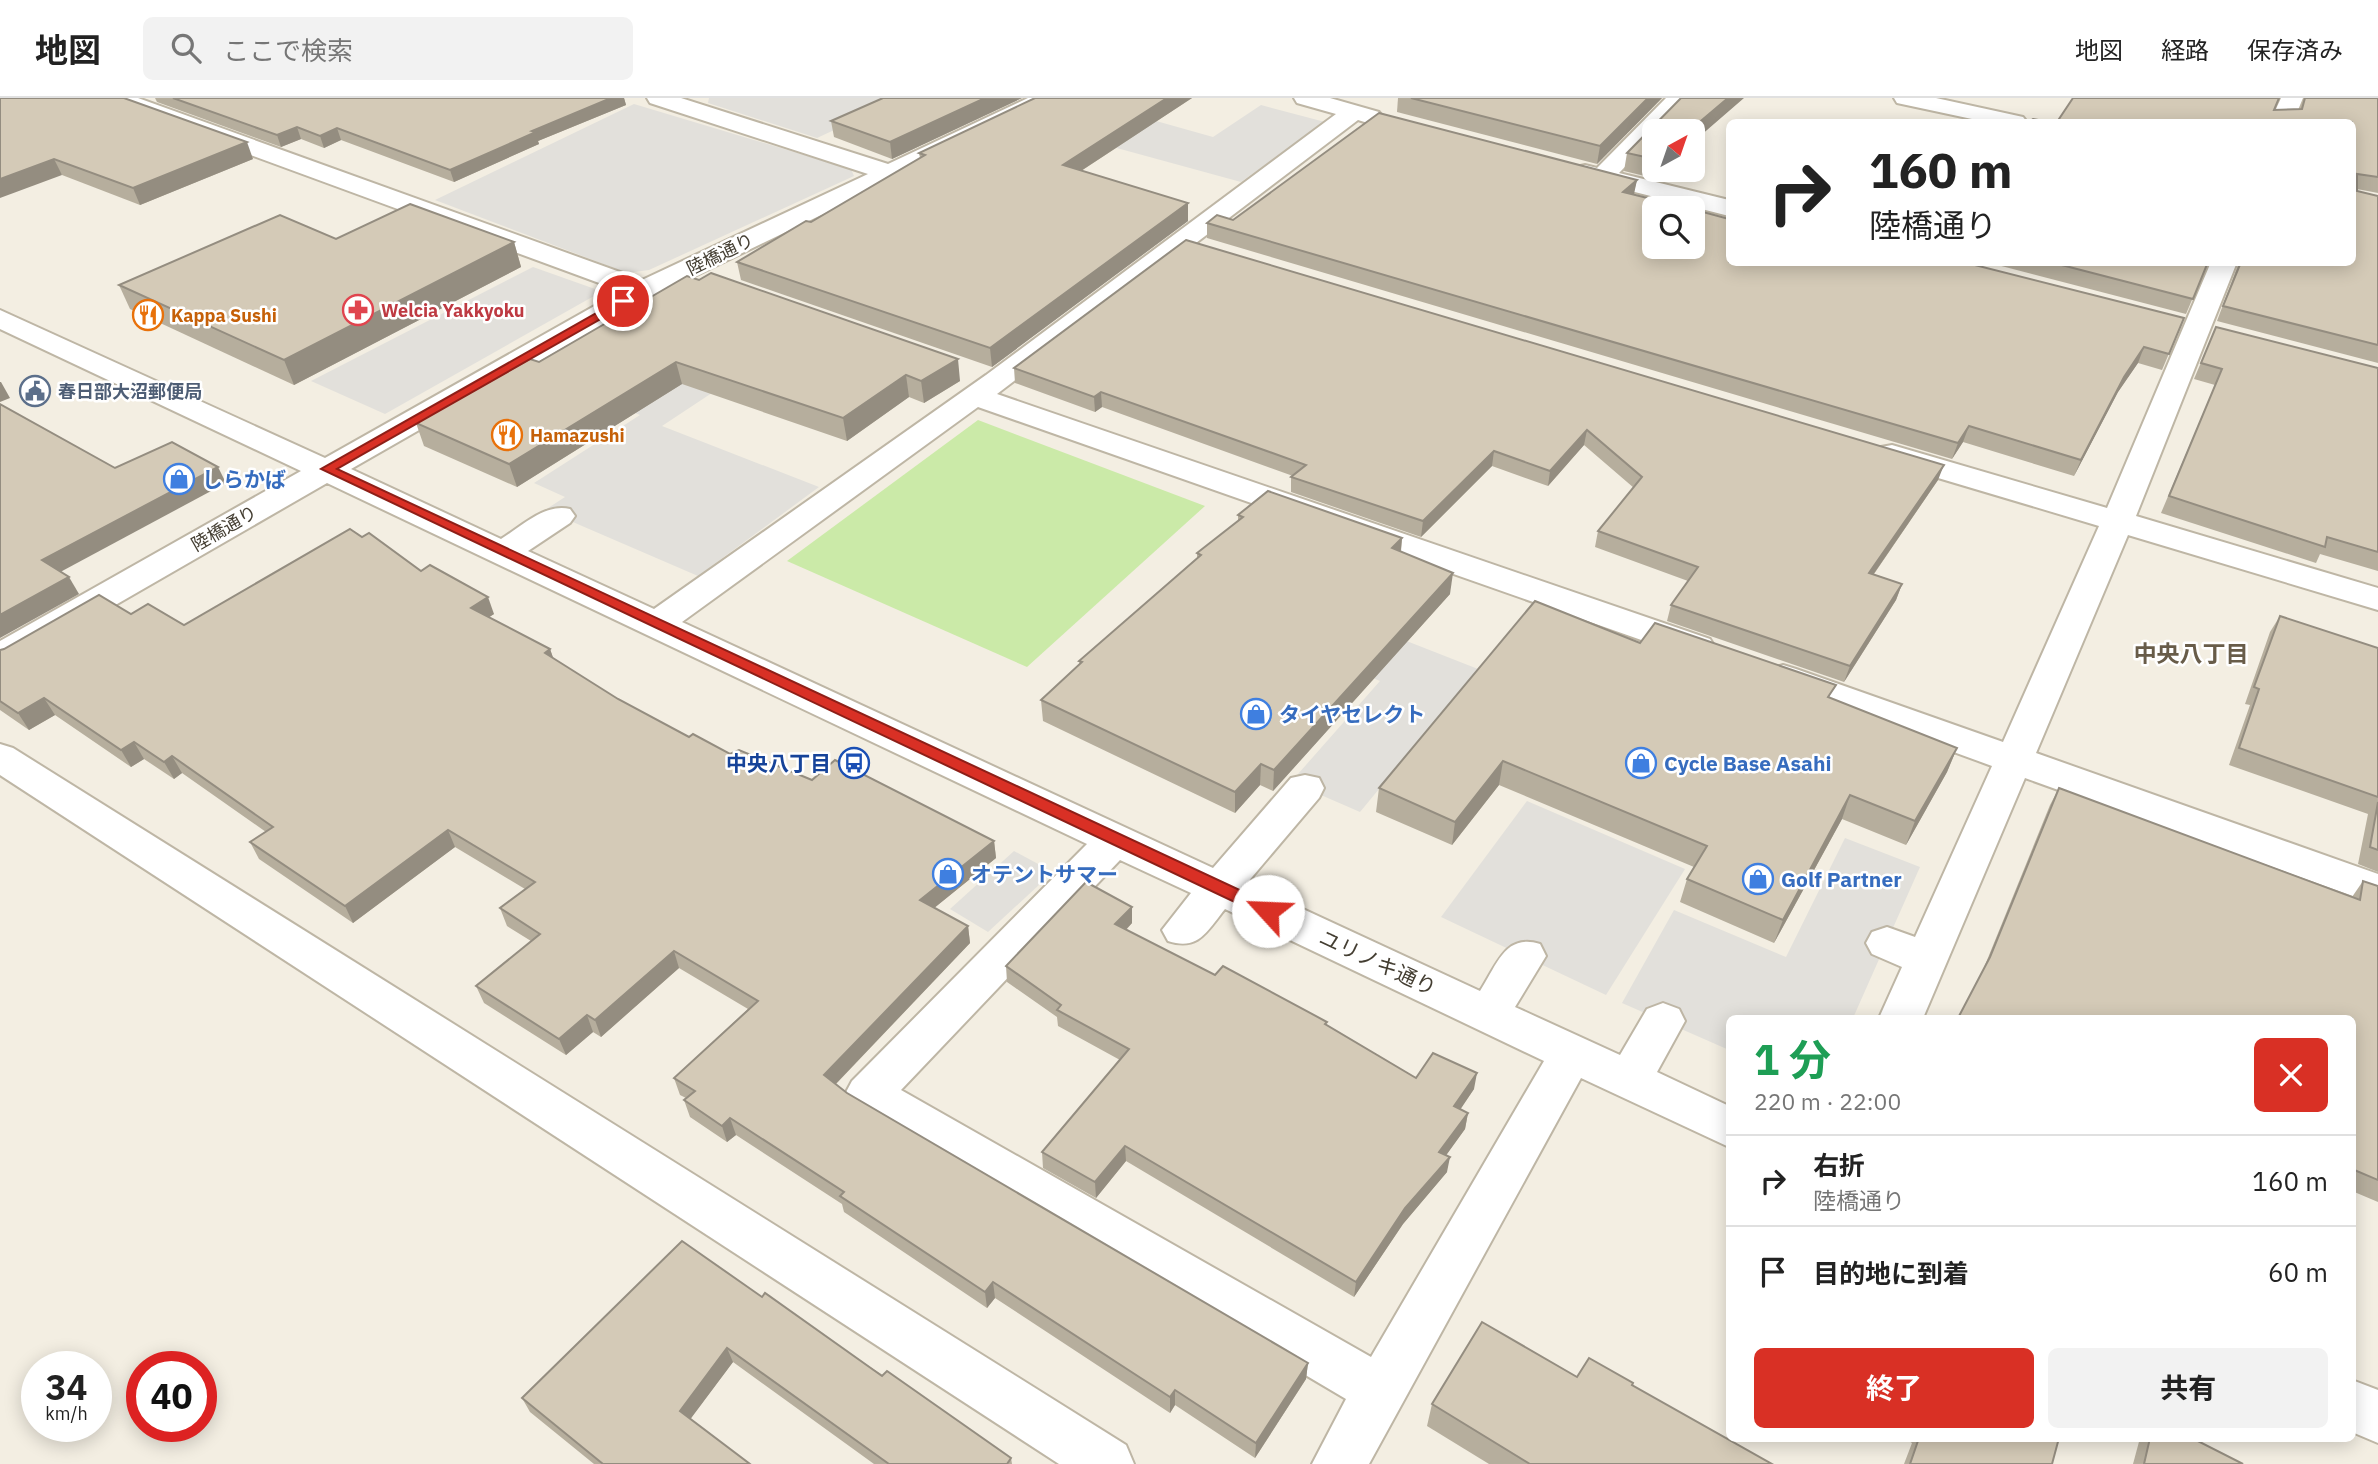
<!DOCTYPE html>
<html lang="ja">
<meta charset="utf-8">
<style>
body{margin:0;font-family:"IBM Plex Sans","Noto Sans JP",sans-serif;background:#f2f2f2;color:#222;height:100vh;display:flex;flex-direction:column;font-size:26px;white-space:nowrap}
*{box-sizing:border-box;margin:0}
p{font-size:23px;color:#767676}
.icon{flex:none;width:38px;height:38px;fill:none;stroke:currentColor;stroke-width:2;stroke-linecap:round;stroke-linejoin:round}
.map{position:relative;flex:1;overflow:hidden}
.drawer{position:absolute;left:1726px;top:917px;width:630px;height:427px;display:flex;flex-direction:column;background:#fff;border-radius:10px;box-shadow:0 4px 18px #0003}
.drawer>*{flex:none}
.guide{position:absolute;left:1726px;top:21px;width:630px;height:147px;border-radius:10px;box-shadow:0 4px 18px #0003;background:#fff;color:#222;overflow:hidden}
.needle{width:46px;rotate:40deg}
.controls{position:absolute;left:1642px;top:21px;display:grid;gap:14px}
.controls a{display:grid;place-items:center;width:63px;height:63px;border-radius:10px;background:#fff;box-shadow:0 4px 18px #0003;font-size:35px}
.speed{position:absolute;left:21px;top:1253px;display:flex;gap:14px;font-size:35px;font-weight:700;text-align:center}
.speed>*{display:grid;place-content:center;width:91px;height:91px;border-radius:50%;background:#fff;box-shadow:0 4px 18px #0003;line-height:1}
.speed small{font-size:18px;font-weight:400}
.speed .limit{border:10px solid #d22;background:#fff;color:#111}
.pin{position:absolute;display:grid;place-items:center;width:60px;height:60px;color:#fff;margin:-30px;border:4px solid #fff;border-radius:50%;box-shadow:0 2px 7px #0007}
.me{position:absolute;width:77px;margin:-38px;rotate:295deg;stroke-linejoin:round;filter:drop-shadow(0 0 5px #0008)}
.turn{display:flex;align-items:center;gap:24px;height:147px;padding:0 28px;font-size:32px}
.turn .icon{width:91px;height:91px;stroke-width:2.5}
.turn b{display:block;font-size:49px;line-height:60px}
.round{display:grid;place-items:center;flex:none;width:74px;height:74px;border-radius:10px;background:#f2f2f2}
.overview{display:flex;align-items:center;justify-content:space-between;height:119px;padding:0 28px}
h1{font-size:42px;font-weight:700;line-height:52px;color:#1e9e55}
.cta{display:flex;gap:14px;margin-top:auto;padding:14px 28px}
.cta a{flex:1;height:80px;border-radius:10px;background:#d93025;color:#fff;font-size:28px;font-weight:700;line-height:80px;text-align:center}
.cta a+a{background:#f2f2f2;color:#222}
ul{padding:0;list-style:none}
li{display:flex;align-items:center;gap:21px;height:91px;padding:0 28px;border-top:2px solid #e0e0e0}
li div{flex:1}
li b{display:block;font-size:26px}
li em{font-style:normal}
header{display:flex;align-items:center;gap:42px;box-sizing:border-box;height:98px;padding:0 35px;background:#fff;border-bottom:2px solid #e0e0e0}
header strong{font-size:33px}
nav{display:flex;gap:38px;margin-inline-start:auto;font-size:24px}
.search{width:490px;height:63px;background:#f2f2f2;display:flex;align-items:center;gap:18px;box-sizing:border-box;padding:0 24px;border-radius:10px;color:#767676;font-size:26px}
.map>svg:first-child{display:block}
</style>
<header>
<strong>地図</strong>
<div class="search"><svg class="icon" aria-label="search" viewBox="0 0 24 24"><circle cx="10" cy="10" r="6"/><path d="M15 15l6 6"/></svg>ここで検索</div>
<nav><a>地図</a><a>経路</a><a>保存済み</a></nav>
</header>
<div class="map">
<svg width="2378" height="1366" viewBox="0 0 2378 1366">
<rect width="100%" height="100%" fill="#f3eee2"/>
<polygon fill="#cbeaa8" points="978,322 1205,408 1027,569 787,463"/>
<g fill="#e2e0db">
<polygon points="709,0 903,0 817,40 708,5"/>
<polygon points="1078,1 1213,39 1261,7 1325,24 1241,84 1029,26"/>
<polygon points="634,6 851,71 854,78 649,172 627,175 435,102"/>
<polygon points="533,169 595,191 594,198 385,316 311,283"/>
<polygon points="536,275 727,285 662,328 819,389 698,478 545,412 565,399 534,385 640,317"/>
<polygon points="1325,511 1478,571 1360,714 1291,684 1380,583 1291,546"/>
<polygon points="1527,703 1685,771 1606,897 1441,819"/>
<polygon points="1845,740 1920,769 1853,920 1729,920 1729,952 1622,905 1674,812 1786,859"/>
<polygon points="1014,753 1053,774 988,834 950,811"/>
</g>
<g fill="none" stroke-linecap="round" stroke-linejoin="round">
<g stroke="#beb6a5" stroke-width="4">
<g id="minor">
<path d="M106,0H138L642,182L868,76L650,5L647,0H681L888,66L1028,0H1057L1054,5L653,198L351,371L501,441C522,428 545,405 570,411L575,418L570,425L528,453L654,511L986,277L1336,16L1297,5L1294,0H1330L1379,14L1383,19L1379,24L1371,26L1358,22L997,296L1710,541L1715,549L1710,557L1697,560L1684,557L978,309L682,524L1213,770L1291,680L1305,677L1319,680L1324,690L1319,700L1247,785L1480,893C1497,867 1505,835 1540,846L1546,858L1515,909L1620,957L1647,911L1663,905L1679,911L1685,923L1657,974L1729,1008V1049L1581,980L1369,1366H1312L1346,1301L852,1009L845,996L852,983L1087,746L327,385L13,566L0,569V543L301,373L0,231V212L325,360L621,193L109,5ZM1120,762L1191,795L1162,832L1168,843C1199,853 1207,833 1225,811L1544,963L1371,1259L901,992Z"/>
<polygon points="1666,0 1690,0 1659,33 1654,33 1654,39 1619,75 1729,102 1729,118 1576,79 1573,74 1576,69 1585,67 1597,70"/>
<polygon points="1894,0 1936,0 2023,19 2027,24 1986,24 1897,5"/>
<polygon points="2281,0 2303,0 2293,24 2270,24"/>
<polygon points="2211,164 2237,164 2136,418 2378,490 2378,512 2128,437 2036,655 2378,776 2378,807 2025,680 1923,920 1879,920 1902,869 1872,856 1866,845 1872,834 1887,829 1915,839 1992,668 1770,587 1765,579 1770,571 1783,567 1796,571 2003,644 2099,428 1881,363 1877,356 1881,349 1892,347 2107,410"/>
<polygon points="0,646 13,650 1126,1347 1134,1366 1059,1366 0,677"/>
<polygon points="2352,1282 2378,1292 2378,1345 2352,1334"/>
</g>
</g>
<use href="#minor" fill="#fff" fill-rule="evenodd"/>
</g>
<g fill="#b6ae9d">
<polygon points="0,0 253,61 140,107 62,77"/>
<polygon points="155,0 624,0 626,7 538,43 539,46 454,84 341,42 324,50 301,41 281,49 157,4"/>
<polygon points="883,0 1022,0 892,61 834,39 831,23"/>
<polygon points="1035,0 1192,0 1081,73 1188,123 992,269 741,182 737,164 811,124 920,60 919,55"/>
<polygon points="1398,0 1662,0 1597,66 1397,14"/>
<polygon points="2304,0 2378,0 2378,95 2357,91 2357,93 2378,98 2378,265 2217,223 2239,164 2352,164 2352,24 2274,12 2300,11"/>
<polygon points="1654,33 1654,72 1662,72 1653,80 1624,73 1627,55"/>
<polygon points="1637,82 1633,97 1729,164 2184,220 2162,272 2138,265 2118,294 2074,378 1963,344 1952,361 1207,140 1207,125"/>
<polygon points="1186,142 1938,382 1874,476 1902,486 1896,502 1844,584 1667,523 1671,507 1688,483 1595,449 1598,433 1634,390 1584,347 1548,388 1492,368 1421,439 1291,394 1291,379 1293,378 1102,309 1095,314 1015,285 1014,270"/>
<polygon points="514,144 521,169 294,287 130,211 119,187"/>
<polygon points="1986,164 2208,164 2186,216"/>
<polygon points="687,178 960,283 924,305 909,299 847,343 682,286 517,389 424,348 416,325 539,264"/>
<polygon points="2216,229 2378,270 2378,473 2320,456 2316,465 2161,415 2215,287 2194,281"/>
<polygon points="1238,417 1402,440 1401,454 1450,496 1273,693 1260,687 1235,715 1043,623 1041,602 1080,567 1079,563 1197,460 1197,455 1238,423"/>
<polygon points="362,439 494,516 489,519 550,551 553,560 618,601 689,639 730,656 994,743 996,760 934,810 968,828 970,845 836,986 847,995 1308,1265 1306,1281 1255,1360 1175,1307 1170,1315 995,1200 987,1210 844,1114 842,1106 736,1037 727,1044 690,1019 684,1002 686,1000 680,997 674,980 748,911 679,870 601,939 593,934 566,957 484,905 476,888 531,843 507,828 500,810 525,791 455,749 353,825 259,761 250,744 266,734 182,675 174,681 144,661 131,669 55,617 29,632 0,612 0,552 131,516 184,527"/>
<polygon points="2280,518 2378,550 2378,774 2358,766 2368,716 2229,667 2250,607 2245,606 2270,534"/>
<polygon points="1640,545 1831,600 1957,650 1947,674 1906,747 1842,721 1774,845 1680,804 1687,781 1694,769 1499,687 1452,747 1376,714 1379,690"/>
<polygon points="2059,690 2352,799 2363,783 2378,788 2378,1104 2352,1093 2352,920 1983,872 2050,707"/>
<polygon points="1132,809 1132,825 1126,832 1215,877 1326,927 1416,980 1474,991 1460,1011 1468,1015 1465,1031 1446,1057 1447,1074 1403,1126 1354,1199 1126,1063 1096,1100 1043,1070 1042,1054 1120,962 1058,928 1057,919 1007,884 1006,868"/>
<polygon points="762,1199 1011,1360 1012,1366 874,1366 733,1264 690,1321 750,1366 594,1366 530,1314 522,1300"/>
<polygon points="1577,1279 1632,1288 1772,1366 1489,1366 1427,1328 1432,1306"/>
<polygon points="1904,1340 2059,1340 2052,1366 1904,1366 1912,1345"/>
<polygon points="2140,1340 2192,1340 2243,1366 2133,1366"/>
</g>
<g fill="#948d80">
<polygon points="611,0 624,0 626,7 538,43 539,46 454,84 450,72 532,33"/>
<polygon points="985,0 1022,0 892,61 890,44"/>
<polygon points="1167,0 1192,0 1064,84 1063,67"/>
<polygon points="1648,0 1662,0 1597,66 1600,48"/>
<polygon points="1728,0 1744,0 1692,45 1692,33 1689,33"/>
<polygon points="297,29 301,41 281,49 277,37"/>
<polygon points="337,30 341,42 324,50 320,38"/>
<polygon points="247,44 253,61 140,107 133,90"/>
<polygon points="54,61 62,77 0,100 0,81"/>
<polygon points="1654,72 1662,72 1653,80"/>
<polygon points="1637,82 1634,96 1620,108 1623,94"/>
<polygon points="1188,105 1188,123 992,269 990,250"/>
<polygon points="514,144 521,169 294,287 284,262"/>
<polygon points="2144,249 2138,265 2118,294 2074,378 2081,362 2124,279"/>
<polygon points="958,261 960,283 924,305 921,283"/>
<polygon points="676,264 682,286 517,389 509,366"/>
<polygon points="906,277 909,299 847,343 843,320"/>
<polygon points="0,284 1,284 10,300 0,304"/>
<polygon points="1101,294 1102,309 1095,314 1094,299"/>
<polygon points="1969,328 1963,344 1952,361 1958,345"/>
<polygon points="1587,332 1584,347 1548,388 1550,373"/>
<polygon points="1494,353 1492,368 1421,439 1423,423"/>
<polygon points="1944,367 1938,382 1864,490 1869,475"/>
<polygon points="218,369 226,385 51,479 42,462"/>
<polygon points="1402,440 1400,460 1392,450"/>
<polygon points="1453,475 1450,496 1273,693 1274,672"/>
<polygon points="69,479 79,496 0,540 0,517"/>
<polygon points="1902,486 1896,502 1844,584 1850,568"/>
<polygon points="488,499 494,516 477,527 471,510"/>
<polygon points="550,551 556,568 545,555"/>
<polygon points="44,600 55,617 29,632 18,615"/>
<polygon points="134,644 144,661 131,669 121,652"/>
<polygon points="1957,650 1947,674 1906,747 1915,723"/>
<polygon points="172,658 182,675 174,681 164,664"/>
<polygon points="1503,663 1499,687 1452,747 1455,724"/>
<polygon points="1261,666 1260,687 1235,715 1235,694"/>
<polygon points="1850,697 1842,721 1774,845 1783,822"/>
<polygon points="448,732 455,749 353,825 345,808"/>
<polygon points="994,743 996,760 923,819 920,802"/>
<polygon points="1132,809 1132,825 1116,842 1115,826"/>
<polygon points="968,828 970,845 828,994 824,977"/>
<polygon points="674,853 679,870 601,939 595,922"/>
<polygon points="587,917 593,934 566,957 559,941"/>
<polygon points="1477,975 1474,991 1452,1024 1454,1008"/>
<polygon points="1468,1015 1465,1031 1437,1070 1439,1054"/>
<polygon points="730,1020 736,1037 727,1044 722,1028"/>
<polygon points="1125,1048 1126,1063 1096,1100 1095,1084"/>
<polygon points="1450,1059 1447,1074 1403,1126 1354,1199 1356,1184 1405,1110"/>
<polygon points="993,1184 995,1200 987,1210 985,1194"/>
<polygon points="727,1250 733,1264 686,1327 680,1313"/>
<polygon points="1308,1265 1306,1281 1255,1360 1256,1345"/>
<polygon points="1175,1292 1175,1307 1170,1315 1170,1299"/>
</g>
<g fill="#d4cab7" stroke="#948d80" stroke-width="2">
<polygon points="0,0 124,0 247,44 133,90 54,61 0,81"/>
<polygon points="173,0 611,0 532,33 536,34 450,72 337,30 320,38 297,29 277,37"/>
<polygon points="883,0 985,0 890,44 831,23"/>
<polygon points="1035,0 1167,0 1063,67 1188,105 990,250 737,164 806,123 811,124 925,57 919,55"/>
<polygon points="1411,0 1648,0 1600,48"/>
<polygon points="1681,0 1728,0 1689,33 1654,33 1654,61 1627,55"/>
<polygon points="2073,0 2279,0 2274,12 2302,11 2305,0 2378,0 2378,79 2357,76 2357,93 2378,98 2378,247 2223,208 2241,164 2352,164 2352,24 2057,24"/>
<polygon points="1379,15 1637,82 1623,94 1688,110 1654,110 1654,149 1692,149 1692,111 1729,121 1729,164 1963,164 2184,220 2169,256 2144,249 2124,279 2081,362 1969,328 1958,345 1207,125 1217,117 1233,122"/>
<polygon points="2033,21 2049,24 2029,24"/>
<polygon points="410,106 514,144 284,262 119,187 280,117 336,141"/>
<polygon points="1186,142 1944,367 1869,475 1902,486 1850,568 1671,507 1698,469 1598,433 1642,379 1587,332 1550,373 1494,353 1423,423 1291,379 1306,367 1101,294 1094,299 1014,270"/>
<polygon points="2050,164 2208,164 2193,201"/>
<polygon points="711,175 958,261 921,283 906,277 843,320 676,264 509,366 416,325 530,261 539,264 687,178 699,182"/>
<polygon points="2216,229 2378,270 2378,454 2327,439 2325,449 2169,398 2222,271 2201,265"/>
<polygon points="0,306 115,370 172,344 218,369 42,462 69,479 0,517"/>
<polygon points="1268,393 1402,440 1392,450 1453,475 1274,672 1261,666 1235,694 1041,602 1082,564 1079,563 1201,457 1197,455 1243,419 1238,417"/>
<polygon points="350,431 362,439 369,435 421,473 430,467 488,499 471,510 550,551 545,555 618,601 689,639 693,636 730,656 739,652 812,682 835,662 994,743 920,802 968,828 824,977 847,995 1308,1265 1256,1345 1175,1292 1170,1299 993,1184 985,1194 840,1098 844,1094 730,1020 722,1028 684,1002 695,993 674,980 758,903 674,853 595,922 587,917 559,941 476,888 540,836 500,810 535,784 448,732 345,808 250,744 273,729 172,658 164,664 134,644 121,652 44,600 18,615 0,603 0,552 4,551 99,497 131,516 148,506 184,527"/>
<polygon points="1535,503 1640,545 1655,525 1836,587 1828,599 1957,650 1915,723 1850,697 1783,822 1687,781 1707,748 1503,663 1455,724 1379,690"/>
<polygon points="2280,518 2378,550 2378,699 2239,650 2259,591 2254,589"/>
<polygon points="2059,690 2360,802 2363,783 2378,788 2378,1082 2352,1071 2352,920 1958,920 1990,859"/>
<polygon points="2378,704 2378,752 2370,749"/>
<polygon points="1086,784 1132,809 1115,826 1215,877 1223,868 1327,924 1325,926 1416,980 1433,955 1477,975 1454,1008 1468,1015 1439,1054 1450,1059 1405,1110 1356,1184 1125,1048 1095,1084 1042,1054 1129,951 1057,912 1061,907 1006,868"/>
<polygon points="682,1143 762,1199 765,1195 882,1278 887,1273 1011,1360 1007,1366 889,1366 727,1250 680,1313 750,1366 603,1366 522,1300"/>
<polygon points="1482,1224 1577,1279 1589,1260 1633,1285 1632,1287 1772,1366 1530,1366 1432,1306"/>
<polygon points="1919,1340 2059,1340 2052,1366 1910,1366"/>
<polygon points="2150,1340 2192,1340 2243,1366 2144,1366"/>
</g>
<polygon fill="#d93025" stroke="#8d1f18" stroke-width="2" points="623,200 629,203 627,206 337,371 1274,808 1277,813 1274,817 1262,817 321,371"/>
<defs>
<g id="pharmacy-ring" transform="scale(1.575)"><circle r="9.5" fill="#fff" stroke="#e0444e" stroke-width="1.5"/><path d="M-2-6h4v4h4v4h-4v4h-4v-4h-4v-4h4Z" fill="#e0444e"/></g>
<g id="restaurant-ring" transform="scale(1.575)"><circle r="9.5" fill="#fff" stroke="#e8710a" stroke-width="1.5"/><path d="M-5-6h1v4h1v-4h1v4h1v-4h1v5L-1.5 .5V6h-2V.5L-5-1ZM5-6V6H3V1.5H1.5Q1.5-4 5-6Z" fill="#e8710a"/></g>
<g id="civic-ring" transform="scale(1.575)"><circle r="9.5" fill="#fff" stroke="#5c6f8a" stroke-width="1.5"/><path d="M-.6-6.5H3V-4.5H.6V-3L4-1V1h2V6H-6V1h2V-1L-.6-3ZM-1.2 2.5V6h2.4V2.5Z" fill="#5c6f8a"/></g>
<g id="shop-ring" transform="scale(1.575)"><circle r="9.5" fill="#fff" stroke="#3f7fe0" stroke-width="1.5"/><path d="M-5-2.5h2.3a2.7 3.5 0 0 1 5.4 0H5L5.5 6h-11ZM-1.5-2.5h3a1.5 2.3 0 0 0-3 0Z" fill="#3f7fe0"/></g>
<g id="bus-ring" transform="scale(1.575)"><circle r="9.5" fill="#fff" stroke="#1a4fb4" stroke-width="1.5"/><path d="M-5-6H5V4H4V6H2V4H-2V6H-4V4H-5ZM-3.5-4V0h7V-4ZM-3.5 1.2v1.5H-2V1.2ZM2 1.2v1.5H3.5V1.2Z" fill="#1a4fb4"/></g>
</defs>
<g fill-rule="evenodd">
<use href="#pharmacy-ring" x="358" y="212"/>
<use href="#restaurant-ring" x="148" y="217"/>
<use href="#civic-ring" x="35" y="293"/>
<use href="#restaurant-ring" x="507" y="337"/>
<use href="#shop-ring" x="179" y="381"/>
<use href="#shop-ring" x="1256" y="616"/>
<use href="#bus-ring" x="854" y="665"/>
<use href="#shop-ring" x="1641" y="665"/>
<use href="#shop-ring" x="948" y="776"/>
<use href="#shop-ring" x="1758" y="781"/>
</g>
<g text-anchor="middle" dominant-baseline="central" stroke-width="5" stroke-linejoin="round" paint-order="stroke">
<g font-size="18" fill="#443e32" stroke="#fff">
<text transform="translate(720 156) rotate(-26)">陸橋通り</text>
<text transform="translate(224 430) rotate(-30)">陸橋通り</text>
</g>
<g font-size="18" font-weight="bold" fill="#be3a42" stroke="#fff" text-anchor="start">
<text x="381" y="212">Welcia Yakkyoku</text>
</g>
<g font-size="18" font-weight="bold" fill="#c56008" stroke="#fff" text-anchor="start">
<text x="171" y="217">Kappa Sushi</text>
<text x="530" y="337">Hamazushi</text>
</g>
<g font-size="18" font-weight="bold" fill="#4e5e75" stroke="#fff" text-anchor="start">
<text x="58" y="293">春日部大沼郵便局</text>
</g>
<g font-size="21" font-weight="bold" fill="#366cbe" stroke="#fff" text-anchor="start">
<text x="202" y="381">しらかば</text>
<text x="1279" y="616">タイヤセレクト</text>
<text x="1664" y="665">Cycle Base Asahi</text>
<text x="971" y="776">オテントサマー</text>
<text x="1781" y="781">Golf Partner</text>
</g>
<g font-size="21" font-weight="bold" fill="#164399" stroke="#fff" text-anchor="end">
<text x="831" y="665">中央八丁目</text>
</g>
<g font-size="21" fill="#443e32" stroke="#fff">
<text transform="translate(1378 864) rotate(25)">ユリノキ通り</text>
</g>
<g font-size="23" font-weight="bold" fill="#685c49" stroke="#fff">
<text x="2191" y="555">中央八丁目</text>
</g>
</g>
</svg>
<div class="controls">
<a><svg class="needle" viewBox="-14 -14 28 28"><path d="M0-13l5 13h-10z" fill="#e53935"/><path d="M0 13l5-13h-10z" fill="#767676"/></svg></a>
<a><svg class="icon" aria-label="search" viewBox="0 0 24 24"><circle cx="10" cy="10" r="6"/><path d="M15 15l6 6"/></svg></a>
</div>
<div class="speed"><div>34<small>km/h</small></div><div class="limit">40</div></div>
<div class="pin" style="left:623px;top:203px;background:#d93025"><svg class="icon" aria-label="arrive" viewBox="0 0 24 24"><path d="M6 21V4h12l-3 4 3 4H6"/></svg></div>
<svg class="me" style="left:1268px;top:813px" viewBox="-20 -20 40 40"><circle r="19" fill="#fff"/><path d="M0-13L10 11 0 6-10 11z" fill="#d93025"/></svg>
<div class="guide">
<div class="turn"><svg class="icon" aria-label="right" viewBox="0 0 24 24"><path d="M7 20v-9h11M14 6l5 5-5 5"/></svg><div><b>160 m</b>陸橋通り</div></div>
</div>
<section class="drawer">
<div class="overview"><div><h1>1 分</h1><p>220 m · 22:00</p></div><a class="round" style="background:#d93025;color:#fff"><svg class="icon" aria-label="close" viewBox="0 0 24 24"><path d="M6 6l12 12M18 6L6 18"/></svg></a></div>
<ul>
<li><svg class="icon" aria-label="right" viewBox="0 0 24 24"><path d="M7 20v-9h11M14 6l5 5-5 5"/></svg><div><b>右折</b><p>陸橋通り</p></div><em>160 m</em></li>
<li><svg class="icon" aria-label="arrive" viewBox="0 0 24 24"><path d="M6 21V4h12l-3 4 3 4H6"/></svg><div><b>目的地に到着</b></div><em>60 m</em></li>
</ul>
<div class="cta"><a>終了</a><a>共有</a></div>
</section>
</div>
